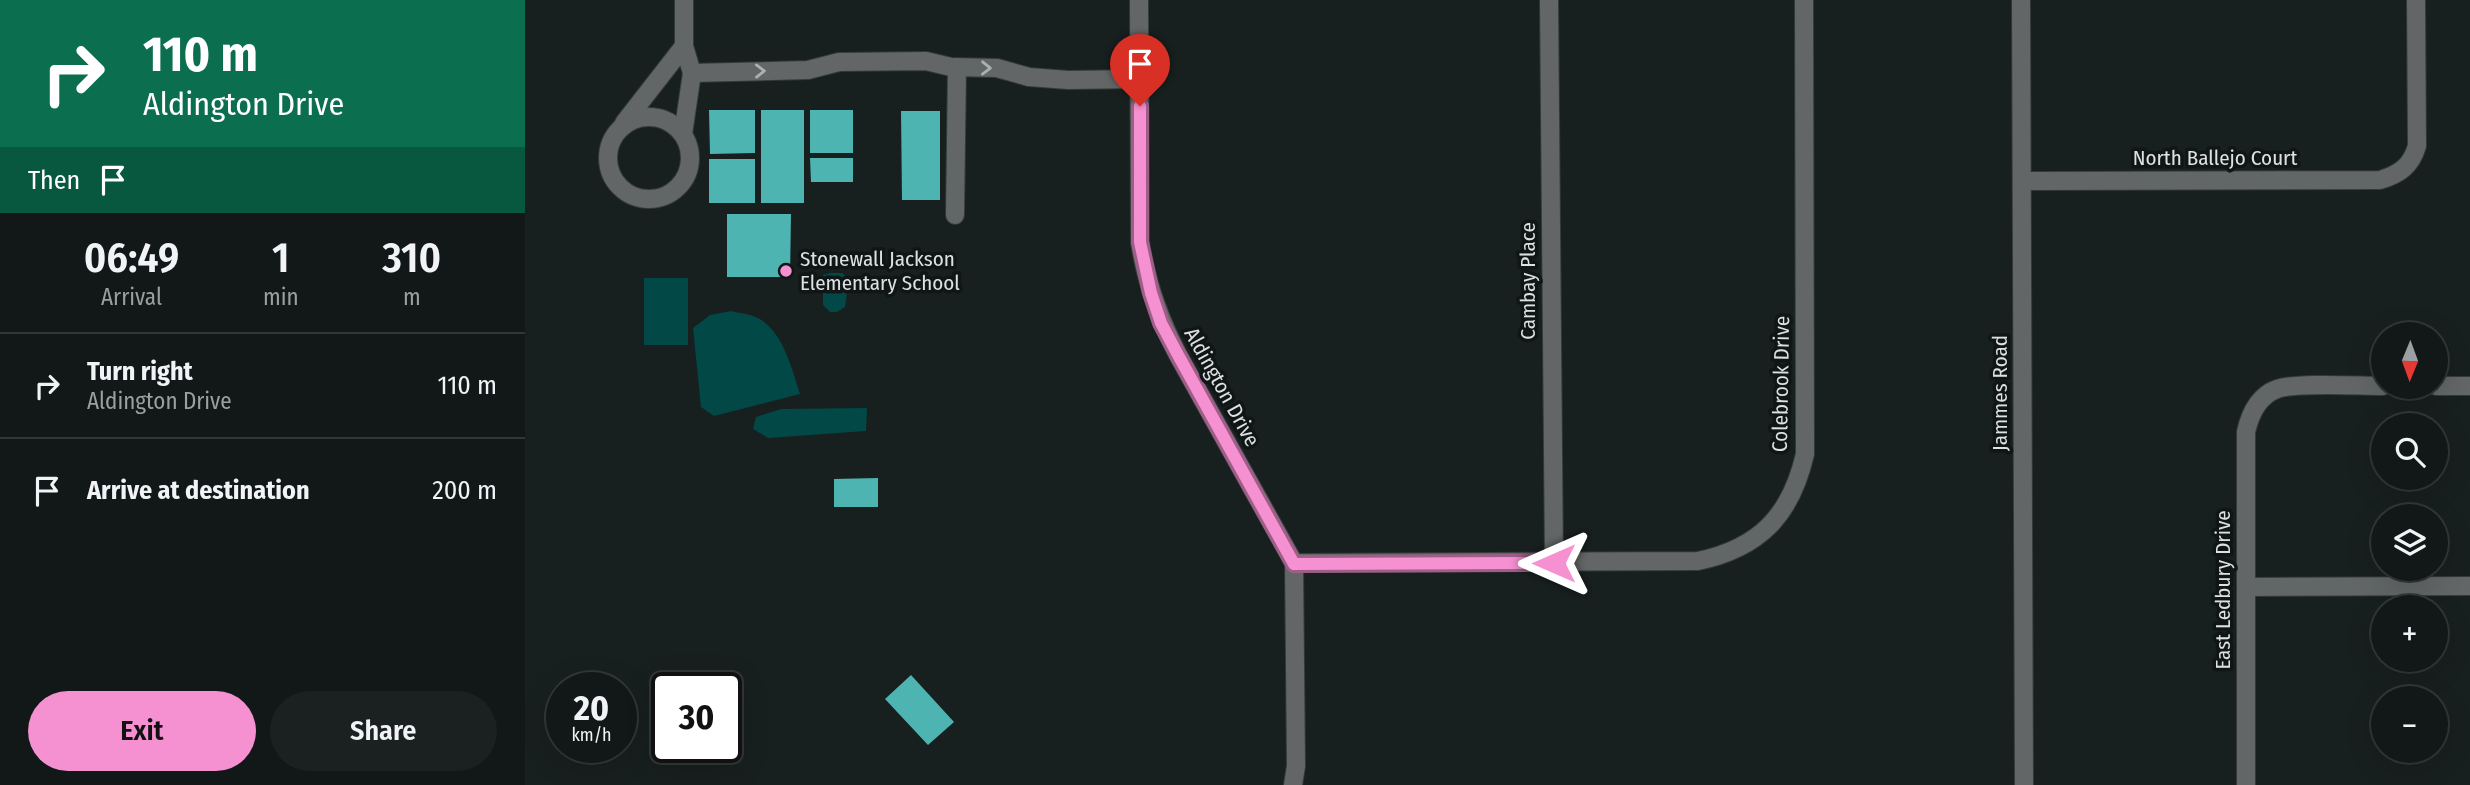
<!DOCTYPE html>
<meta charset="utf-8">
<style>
body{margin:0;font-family:"Fira Sans Condensed",sans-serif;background:#1b2020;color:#f1f3f6;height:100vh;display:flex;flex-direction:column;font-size:26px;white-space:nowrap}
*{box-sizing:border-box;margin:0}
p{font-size:23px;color:#9c9fa1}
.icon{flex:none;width:38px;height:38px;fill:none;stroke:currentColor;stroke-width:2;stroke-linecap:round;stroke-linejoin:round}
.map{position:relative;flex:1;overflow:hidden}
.panel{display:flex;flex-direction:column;background:#121717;width:525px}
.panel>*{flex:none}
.top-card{background:#0b6e4f;color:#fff;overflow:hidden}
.needle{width:46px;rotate:181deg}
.buttons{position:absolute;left:1846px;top:322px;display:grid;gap:14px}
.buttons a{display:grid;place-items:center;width:77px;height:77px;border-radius:50%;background:#121717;box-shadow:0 7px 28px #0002,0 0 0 2px #313636;font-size:35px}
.speed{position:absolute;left:21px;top:672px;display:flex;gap:14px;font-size:35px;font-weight:700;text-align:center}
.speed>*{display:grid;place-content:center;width:91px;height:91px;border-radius:50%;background:#121717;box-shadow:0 7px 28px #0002,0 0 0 2px #313636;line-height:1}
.speed small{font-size:18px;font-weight:400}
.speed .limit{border:4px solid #111;border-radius:10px;background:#fff;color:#111}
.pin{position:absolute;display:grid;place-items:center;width:60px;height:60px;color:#fff;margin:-72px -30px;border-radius:50% 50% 50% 0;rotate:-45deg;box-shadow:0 0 7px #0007}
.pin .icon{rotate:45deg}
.me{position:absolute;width:77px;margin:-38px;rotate:270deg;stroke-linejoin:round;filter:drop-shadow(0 0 5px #0008)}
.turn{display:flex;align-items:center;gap:24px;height:147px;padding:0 28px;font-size:32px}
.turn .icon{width:91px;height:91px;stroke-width:2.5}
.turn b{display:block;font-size:49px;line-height:60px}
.then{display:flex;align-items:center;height:66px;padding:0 28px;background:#0003;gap:14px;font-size:26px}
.eta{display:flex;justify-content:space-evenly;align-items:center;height:119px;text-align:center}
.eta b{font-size:42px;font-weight:600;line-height:49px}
.primary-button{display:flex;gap:14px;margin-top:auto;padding:14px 28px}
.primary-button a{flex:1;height:80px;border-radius:42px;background:#f590d1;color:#111;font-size:28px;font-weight:600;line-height:80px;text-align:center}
.primary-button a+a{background:#1b2020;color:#f1f3f6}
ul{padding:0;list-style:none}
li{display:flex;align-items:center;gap:21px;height:105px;padding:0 28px;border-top:2px solid #313636}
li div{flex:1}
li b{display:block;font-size:26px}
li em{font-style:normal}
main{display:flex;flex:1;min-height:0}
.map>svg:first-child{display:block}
</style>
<main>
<section class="panel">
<div class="top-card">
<div class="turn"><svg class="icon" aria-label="right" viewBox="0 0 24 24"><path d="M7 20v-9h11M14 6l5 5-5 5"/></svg><div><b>110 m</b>Aldington Drive</div></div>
<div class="then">Then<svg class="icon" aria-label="arrive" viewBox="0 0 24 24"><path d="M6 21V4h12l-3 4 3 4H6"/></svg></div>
</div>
<div class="eta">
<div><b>06:49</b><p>Arrival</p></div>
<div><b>1</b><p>min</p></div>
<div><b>310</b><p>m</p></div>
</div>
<ul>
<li><svg class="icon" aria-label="right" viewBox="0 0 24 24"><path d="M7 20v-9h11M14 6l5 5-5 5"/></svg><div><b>Turn right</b><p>Aldington Drive</p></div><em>110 m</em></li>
<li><svg class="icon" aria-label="arrive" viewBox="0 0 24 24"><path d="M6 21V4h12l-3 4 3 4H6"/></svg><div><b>Arrive at destination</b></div><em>200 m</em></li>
</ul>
<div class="primary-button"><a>Exit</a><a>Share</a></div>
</section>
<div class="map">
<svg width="1945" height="785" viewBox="0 0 1945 785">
<rect width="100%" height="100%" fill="#181f1f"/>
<g fill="#014846">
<polygon points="305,273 317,273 324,279 320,307 312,312 305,312 298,305 298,275"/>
<rect x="119" y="278" width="44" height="67"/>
<path d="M206,311C214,313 225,314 233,318C258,331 267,369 275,394L189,416L176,407L168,328L185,315Z"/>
<polygon points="342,408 341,431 243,438 228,429 231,417 256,409"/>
</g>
<g fill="#4eb4b1">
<polygon points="184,110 230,110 230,153 185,154"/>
<rect x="236" y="110" width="43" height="93"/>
<rect x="285" y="110" width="43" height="43"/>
<polygon points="376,111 415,111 415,200 377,200"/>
<polygon points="285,158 328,158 328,182 286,182"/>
<rect x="184" y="159" width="46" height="44"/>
<polygon points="202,214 266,214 265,277 202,277"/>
<polygon points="353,478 353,507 309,507 309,479"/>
<polygon points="386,675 429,722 403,745 360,699"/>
</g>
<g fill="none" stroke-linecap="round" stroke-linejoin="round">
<g stroke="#343a3a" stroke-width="20">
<g id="minor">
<path d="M614,0L615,242C621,283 634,318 653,355L769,563L771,766L768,785"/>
<polyline points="1024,0 1029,563"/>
<polyline points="1496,0 1499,785"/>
<polyline points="167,73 283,70 314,62 401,61 426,67 472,68 504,77 543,80 615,79"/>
<circle cx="124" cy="158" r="41"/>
<polyline points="99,123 159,46"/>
<polyline points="158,134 167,73 159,46 159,0"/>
<path d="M1497,181L1855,180C1875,174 1886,166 1892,146L1891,0"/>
<polyline points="430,215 432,67"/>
<polyline points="1911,386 1945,386"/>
<path d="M769,563L1173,561C1235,548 1266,515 1280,454L1279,0"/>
<polyline points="1721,587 1945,586"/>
<path d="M1721,785V432C1725,414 1733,396 1752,389C1773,382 1833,386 1858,386"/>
</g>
</g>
<use href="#minor" stroke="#636666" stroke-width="18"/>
</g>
<defs><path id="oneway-chevron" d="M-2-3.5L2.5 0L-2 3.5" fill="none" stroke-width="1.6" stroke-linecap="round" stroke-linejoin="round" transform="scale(1.75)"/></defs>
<g stroke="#acb0b0">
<use href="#oneway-chevron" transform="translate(461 68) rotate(1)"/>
<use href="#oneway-chevron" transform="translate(235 71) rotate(-1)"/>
</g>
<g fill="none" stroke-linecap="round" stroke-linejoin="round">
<g stroke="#9f5e88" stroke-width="18">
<polyline id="route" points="615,106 615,242 626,293 636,323 653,355 769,564 1029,563"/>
</g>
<use href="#route" stroke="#f590d1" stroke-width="12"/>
</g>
<circle fill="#f590d1" stroke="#0f1615" stroke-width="2.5" cx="261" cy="271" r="7"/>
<g text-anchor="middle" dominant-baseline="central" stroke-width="7" stroke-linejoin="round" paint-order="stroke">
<g font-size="21" fill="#dde1e1" stroke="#0f1615">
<text x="1690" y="158">North Ballejo Court</text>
<text transform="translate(1003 281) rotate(-90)">Cambay Place</text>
<text transform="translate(1256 384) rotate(-89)">Colebrook Drive</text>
<text transform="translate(697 387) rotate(61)">Aldington Drive</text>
<text transform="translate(1475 393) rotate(-90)">Jammes Road</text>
<text transform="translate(1698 590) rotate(-90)">East Ledbury Drive</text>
</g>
<g font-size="21" fill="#dde1e1" stroke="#0f1615" text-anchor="start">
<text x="275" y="259">Stonewall Jackson<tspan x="275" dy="24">Elementary School</tspan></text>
</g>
</g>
</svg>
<div class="buttons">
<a><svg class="needle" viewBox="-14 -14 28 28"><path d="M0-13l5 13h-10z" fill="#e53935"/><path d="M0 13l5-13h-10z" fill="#9c9fa1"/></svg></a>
<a><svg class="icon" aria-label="search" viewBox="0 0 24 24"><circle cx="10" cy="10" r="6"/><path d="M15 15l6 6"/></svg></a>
<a><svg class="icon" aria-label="layers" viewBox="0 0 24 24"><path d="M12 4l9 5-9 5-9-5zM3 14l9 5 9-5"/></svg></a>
<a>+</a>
<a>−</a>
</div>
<div class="speed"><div>20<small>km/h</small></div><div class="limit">30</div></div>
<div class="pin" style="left:615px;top:106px;background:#d93025"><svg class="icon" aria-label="arrive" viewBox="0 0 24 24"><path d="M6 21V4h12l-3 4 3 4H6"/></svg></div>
<svg class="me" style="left:1029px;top:563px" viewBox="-20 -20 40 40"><path d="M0-17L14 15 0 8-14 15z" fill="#f590d1" stroke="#fff" stroke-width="4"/></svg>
</div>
</main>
